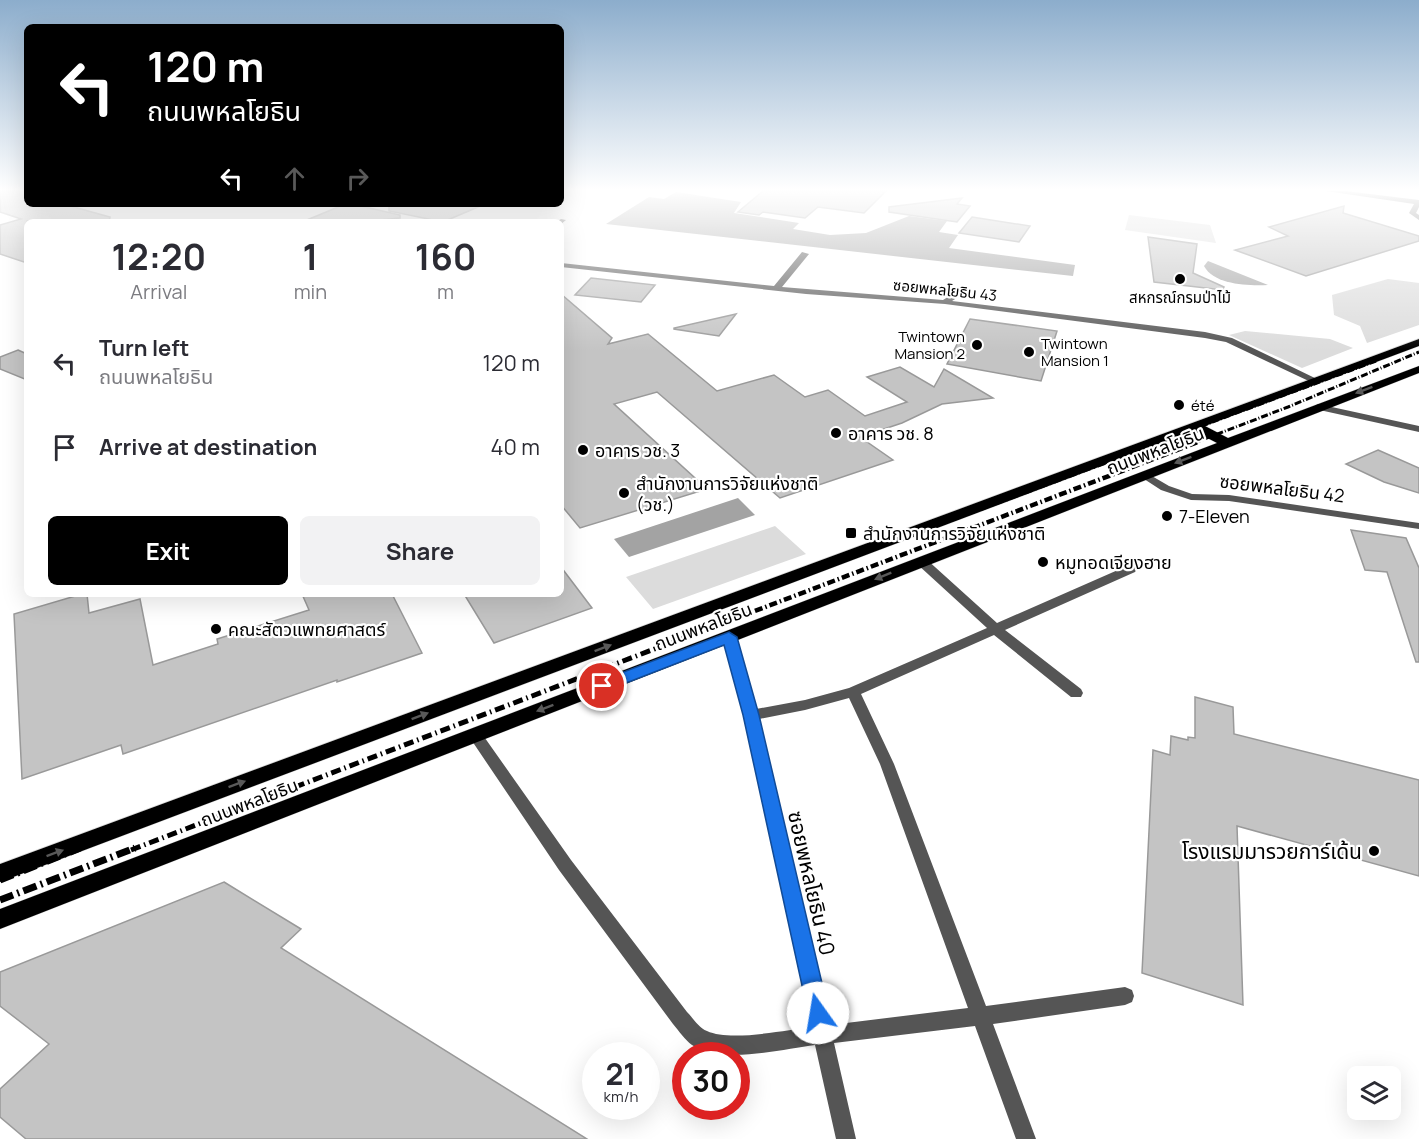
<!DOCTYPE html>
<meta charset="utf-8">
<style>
body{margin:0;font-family:Manrope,"Noto Sans Thai",sans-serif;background:#f2f2f3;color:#2b2b33;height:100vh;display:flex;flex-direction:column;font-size:22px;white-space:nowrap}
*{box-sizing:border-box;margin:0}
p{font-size:20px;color:#7c7c81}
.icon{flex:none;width:33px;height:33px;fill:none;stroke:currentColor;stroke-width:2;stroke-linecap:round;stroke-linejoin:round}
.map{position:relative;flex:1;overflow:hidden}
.drawer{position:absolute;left:24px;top:219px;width:540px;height:378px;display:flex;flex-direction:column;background:#fff;border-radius:9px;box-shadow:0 6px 24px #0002}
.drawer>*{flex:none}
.banner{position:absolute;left:24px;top:24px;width:540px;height:183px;border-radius:9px;box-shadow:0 6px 24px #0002;background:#000;color:#fff;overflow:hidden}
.tools{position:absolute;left:1347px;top:1066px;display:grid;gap:12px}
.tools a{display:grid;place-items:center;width:54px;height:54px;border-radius:9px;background:#fff;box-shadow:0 6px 24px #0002;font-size:30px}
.speed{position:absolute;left:582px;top:1042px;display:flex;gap:12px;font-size:30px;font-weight:700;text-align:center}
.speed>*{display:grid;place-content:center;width:78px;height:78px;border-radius:50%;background:#fff;box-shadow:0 6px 24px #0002;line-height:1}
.speed small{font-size:15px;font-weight:400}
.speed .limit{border:9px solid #d22;background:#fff;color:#111}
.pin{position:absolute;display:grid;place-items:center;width:51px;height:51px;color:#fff;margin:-26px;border:3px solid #fff;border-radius:50%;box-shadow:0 2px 6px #0007}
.me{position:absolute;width:66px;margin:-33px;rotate:347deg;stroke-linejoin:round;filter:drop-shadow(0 0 4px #0008)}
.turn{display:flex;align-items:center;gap:21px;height:126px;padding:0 24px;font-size:27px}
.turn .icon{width:78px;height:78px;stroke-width:2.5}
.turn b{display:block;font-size:42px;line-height:51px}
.lanes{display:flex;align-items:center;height:57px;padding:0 24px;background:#0003;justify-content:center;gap:30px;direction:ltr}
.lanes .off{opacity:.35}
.eta{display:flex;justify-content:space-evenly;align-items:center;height:102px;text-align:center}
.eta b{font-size:36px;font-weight:700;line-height:42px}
.button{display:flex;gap:12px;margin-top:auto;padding:12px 24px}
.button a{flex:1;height:69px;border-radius:9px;background:#000;color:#fff;font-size:24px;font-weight:700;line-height:69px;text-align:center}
.button a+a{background:#f2f2f3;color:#2b2b33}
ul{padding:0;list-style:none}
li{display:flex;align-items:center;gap:18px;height:84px;padding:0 24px}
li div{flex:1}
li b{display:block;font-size:22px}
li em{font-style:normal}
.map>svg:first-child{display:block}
</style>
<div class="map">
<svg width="1419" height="1139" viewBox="0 0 1419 1139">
<rect width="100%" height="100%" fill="#fff"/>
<g fill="#dcdcdc">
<polygon points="1129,215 1210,225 1216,243 1125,230"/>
<polygon points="1388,279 1419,283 1419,325 1367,343 1360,326 1334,315 1332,295"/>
<polygon points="1245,331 1330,339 1353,348 1302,368 1229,335"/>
<polygon points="775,526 806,554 653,609 626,577"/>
</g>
<g fill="#a3a3a3">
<polygon points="676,192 741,202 734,213 799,223 793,229 830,235 866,233 909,216 947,221 939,232 958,235 949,248 1075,265 1073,276 606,224 649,197 664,199"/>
<path d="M1208,261L1268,285C1249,286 1214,285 1204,266Z"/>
<polygon points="738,498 755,515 629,557 614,539"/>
</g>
<g fill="#c4c4c4" stroke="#999" stroke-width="1.5">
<polygon points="0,191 27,191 27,204 63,204 110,217 109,222 27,221 27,263 0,254 0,225 21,219 0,212"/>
<polygon points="763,191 886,191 864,213 818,207 805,218 763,212 759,215 738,212"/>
<polygon points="962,198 957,204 970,206 957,222 889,212 889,207"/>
<polygon points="352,204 400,215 400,218 359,222 302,222 343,205"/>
<polygon points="389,204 485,204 443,222 389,211"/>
<polygon points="1344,206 1343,213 1419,236 1419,241 1306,276 1235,250 1288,236 1269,227"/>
<polygon points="972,217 1030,226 1019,242 959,233"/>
<polygon points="1148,237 1197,244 1193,273 1224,287 1223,290 1154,282"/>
<polygon points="591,278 655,285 641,302 575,295"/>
<polygon points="561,294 612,338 608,344 648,334 717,391 774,375 805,397 828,390 865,416 907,402 867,377 900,367 934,387 944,369 993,398 942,404 902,423 860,437 893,460 780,498 657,392 614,404 707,489 580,528 561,505"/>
<polygon points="736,314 719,336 674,329 674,328"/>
<polygon points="970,319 1057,331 1041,381 947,364"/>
<polygon points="18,350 27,354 27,380 0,369 0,357"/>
<polygon points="1378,450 1419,468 1419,493 1384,482 1346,464"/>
<polygon points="1351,530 1406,538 1419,568 1419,662 1416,662 1387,572 1365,570"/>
<polygon points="561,567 592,608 494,643 464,594 561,594"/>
<polygon points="82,594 87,594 89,613 140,599 153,665 218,644 217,639 309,610 302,594 392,594 422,653 337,682 337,680 123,754 121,745 22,779 14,614"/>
<polygon points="1195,697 1233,707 1234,734 1419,780 1419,876 1237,826 1243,1005 1142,973 1153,750 1170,755 1171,736 1188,740 1188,737 1195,738"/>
<polygon points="224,882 301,929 281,948 587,1139 26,1139 0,1117 0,1089 49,1044 0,1006 0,972"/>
</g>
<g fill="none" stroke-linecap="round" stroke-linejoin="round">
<g stroke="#dbdbdb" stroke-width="1">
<polygon id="primary" points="1419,339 1419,346 1205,426 1228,438 1419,366 1419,373 0,929 0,909 1217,443 1194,431 0,882 0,864"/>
</g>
<g fill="#555" fill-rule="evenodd">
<polygon points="1326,191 1345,191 1419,200 1419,207 1416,213 1419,215 1419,220 1409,213 1414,204"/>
<polygon points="561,219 566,220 561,224 556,222"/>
<polygon points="802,252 809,254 782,287 943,300 966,286 969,286 969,290 952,301 1205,332 1232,338 1321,381 1316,384 1313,383 1226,342 1205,338 945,304 806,294 561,267 561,263 774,286"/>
<polygon points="1318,404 1419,426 1419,432 1315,409 1313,407"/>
<polygon points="1145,472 1169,486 1192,494 1229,495 1419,523 1419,529 1229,501 1191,500 1161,490 1141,477 1140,475"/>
<path d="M921,557L925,558L997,623L1127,566H1135L1137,569L1135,572L1005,630L1081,689L1083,693L1081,697H1071L994,635L861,694L894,764L986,1006L1125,987L1132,990L1134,996L1132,1002L1125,1005L993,1024L1036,1139H1016L975,1026L834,1043L856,1139H836L815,1045C782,1049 722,1065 692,1045C685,1040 679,1031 673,1024L559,870L468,735L470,731L475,730L480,731L571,860L687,1012C693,1018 699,1028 707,1031C730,1042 786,1030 811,1027L744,715L723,637L725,634H735L737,637L756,709L805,700L849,688L987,628L917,564L915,561ZM849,698L880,764L968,1008L830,1025L759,719L805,710Z"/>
</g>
<use href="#primary" fill="#000" fill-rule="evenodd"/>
<g stroke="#000" stroke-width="3" stroke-dasharray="7 2 1 2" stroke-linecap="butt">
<polyline points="1156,443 1376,361"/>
<polyline points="1194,443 1288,407 1419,352"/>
</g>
<g stroke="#000" stroke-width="4.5" stroke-dasharray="8 3 1.5 3" stroke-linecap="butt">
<polyline points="676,622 1160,442"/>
<polyline points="726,622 1198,442"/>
</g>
<g stroke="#000" stroke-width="5" stroke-dasharray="10 4 1.5 4" stroke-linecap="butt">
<polyline points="76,850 234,787 680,620"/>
<polyline points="131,850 730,620"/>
</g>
<g stroke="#000" stroke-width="7" stroke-dasharray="14 4.5 2 4.5" stroke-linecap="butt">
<polyline points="0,880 80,848"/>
<polyline points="0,900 135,848"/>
</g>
</g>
<defs><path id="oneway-solid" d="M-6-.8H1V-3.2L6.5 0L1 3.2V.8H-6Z" transform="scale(1.5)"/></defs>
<g fill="#595959">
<use href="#oneway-solid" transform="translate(1364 390) rotate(159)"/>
<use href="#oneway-solid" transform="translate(1183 460) rotate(159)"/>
<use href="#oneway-solid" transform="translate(883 576) rotate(158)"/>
<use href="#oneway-solid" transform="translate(603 648) rotate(-21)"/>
<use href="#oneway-solid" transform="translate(545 708) rotate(159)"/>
<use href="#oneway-solid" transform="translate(420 716) rotate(-21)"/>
<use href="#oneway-solid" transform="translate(237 784) rotate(-20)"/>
<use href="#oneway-solid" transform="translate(55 853) rotate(-20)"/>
</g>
<linearGradient id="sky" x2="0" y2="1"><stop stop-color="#8cadcc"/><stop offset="0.54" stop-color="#fff"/><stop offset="1" stop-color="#fff" stop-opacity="0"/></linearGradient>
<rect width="1419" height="351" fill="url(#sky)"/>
<polygon fill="#1a73e8" stroke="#114b97" stroke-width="1.5" points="729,632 737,637 759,715 829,1013 826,1020 818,1023 811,1020 808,1013 743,715 724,645 608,690 597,690 594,686 597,682"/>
<g fill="#000" stroke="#fff" stroke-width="2">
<circle cx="1180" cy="279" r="6"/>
<circle cx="977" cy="345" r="6"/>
<circle cx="1029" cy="352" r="6"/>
<circle cx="1179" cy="405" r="6"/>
<circle cx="836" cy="433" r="6"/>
<circle cx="583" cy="450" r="6"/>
<circle cx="624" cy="493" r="6"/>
<circle cx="1167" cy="516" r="6"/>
<rect x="845" y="527" width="12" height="12" rx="3"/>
<circle cx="1043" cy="562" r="6"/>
<circle cx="216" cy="629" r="6"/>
<circle cx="1374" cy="851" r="6"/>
</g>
<g text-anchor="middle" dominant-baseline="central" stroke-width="4.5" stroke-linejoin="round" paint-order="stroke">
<g font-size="15" fill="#000" stroke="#fff">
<text transform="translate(945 290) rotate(6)">ซอยพหลโยธิน 43</text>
</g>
<g font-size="15" fill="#000" stroke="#fff" text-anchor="start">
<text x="1180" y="297" text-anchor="middle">สหกรณ์กรมป่าไม้</text>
<text x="965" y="336" text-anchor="end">Twintown<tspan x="965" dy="17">Mansion 2</tspan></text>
<text x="1041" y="343">Twintown<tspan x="1041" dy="17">Mansion 1</tspan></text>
<text x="1191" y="405">été</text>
</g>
<g font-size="18" fill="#000" stroke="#fff" text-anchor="start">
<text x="848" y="433">อาคาร วช. 8</text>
<text x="595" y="450">อาคาร วช. 3</text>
<text x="636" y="483">สำนักงานการวิจัยแห่งชาติ<tspan x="636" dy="21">(วช.)</tspan></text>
<text x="1179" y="516">7-Eleven</text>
<text x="863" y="533">สำนักงานการวิจัยแห่งชาติ</text>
<text x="1055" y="562">หมูทอดเจียงฮาย</text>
<text x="228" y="629">คณะสัตวแพทยศาสตร์</text>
</g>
<g font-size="18" fill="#000" stroke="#fff">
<text transform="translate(1155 450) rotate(-21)">ถนนพหลโยธิน</text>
<text transform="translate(1282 488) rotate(7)">ซอยพหลโยธิน 42</text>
<text transform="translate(703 626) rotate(-21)">ถนนพหลโยธิน</text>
<text transform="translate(249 802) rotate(-21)">ถนนพหลโยธิน</text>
</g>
<g font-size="21" fill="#000" stroke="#fff" text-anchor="end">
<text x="1362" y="851">โรงแรมมารวยการ์เด้น</text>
</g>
<g font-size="21" fill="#000" stroke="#fff">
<text transform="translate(812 883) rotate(77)">ซอยพหลโยธิน 40</text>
</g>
</g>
</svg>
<div class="tools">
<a><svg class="icon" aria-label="layers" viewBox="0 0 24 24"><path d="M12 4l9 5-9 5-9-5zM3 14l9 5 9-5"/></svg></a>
</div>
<div class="speed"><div>21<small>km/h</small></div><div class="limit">30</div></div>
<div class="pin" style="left:602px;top:686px;background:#d93025"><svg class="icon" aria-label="arrive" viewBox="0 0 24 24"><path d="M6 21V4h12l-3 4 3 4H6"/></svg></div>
<svg class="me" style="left:818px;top:1013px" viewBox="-20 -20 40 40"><circle r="19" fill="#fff"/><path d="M0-13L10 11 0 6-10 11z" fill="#1a73e8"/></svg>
<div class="banner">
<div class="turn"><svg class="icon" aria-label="left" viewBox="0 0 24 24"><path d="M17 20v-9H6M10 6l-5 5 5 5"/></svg><div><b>120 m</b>ถนนพหลโยธิน</div></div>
<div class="lanes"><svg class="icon" aria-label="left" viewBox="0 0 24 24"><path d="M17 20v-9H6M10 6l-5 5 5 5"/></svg><svg class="icon off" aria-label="ahead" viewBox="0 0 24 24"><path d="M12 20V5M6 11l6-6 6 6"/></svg><svg class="icon off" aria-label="right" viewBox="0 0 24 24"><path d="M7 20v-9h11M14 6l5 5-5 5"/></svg></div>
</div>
<section class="drawer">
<div class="eta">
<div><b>12:20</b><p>Arrival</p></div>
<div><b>1</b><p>min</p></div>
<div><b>160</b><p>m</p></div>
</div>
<ul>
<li><svg class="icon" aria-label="left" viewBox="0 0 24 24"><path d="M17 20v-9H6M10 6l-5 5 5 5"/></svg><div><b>Turn left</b><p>ถนนพหลโยธิน</p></div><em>120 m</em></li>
<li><svg class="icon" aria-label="arrive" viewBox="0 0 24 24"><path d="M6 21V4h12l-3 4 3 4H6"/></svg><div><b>Arrive at destination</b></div><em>40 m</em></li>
</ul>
<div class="button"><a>Exit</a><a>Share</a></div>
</section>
</div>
